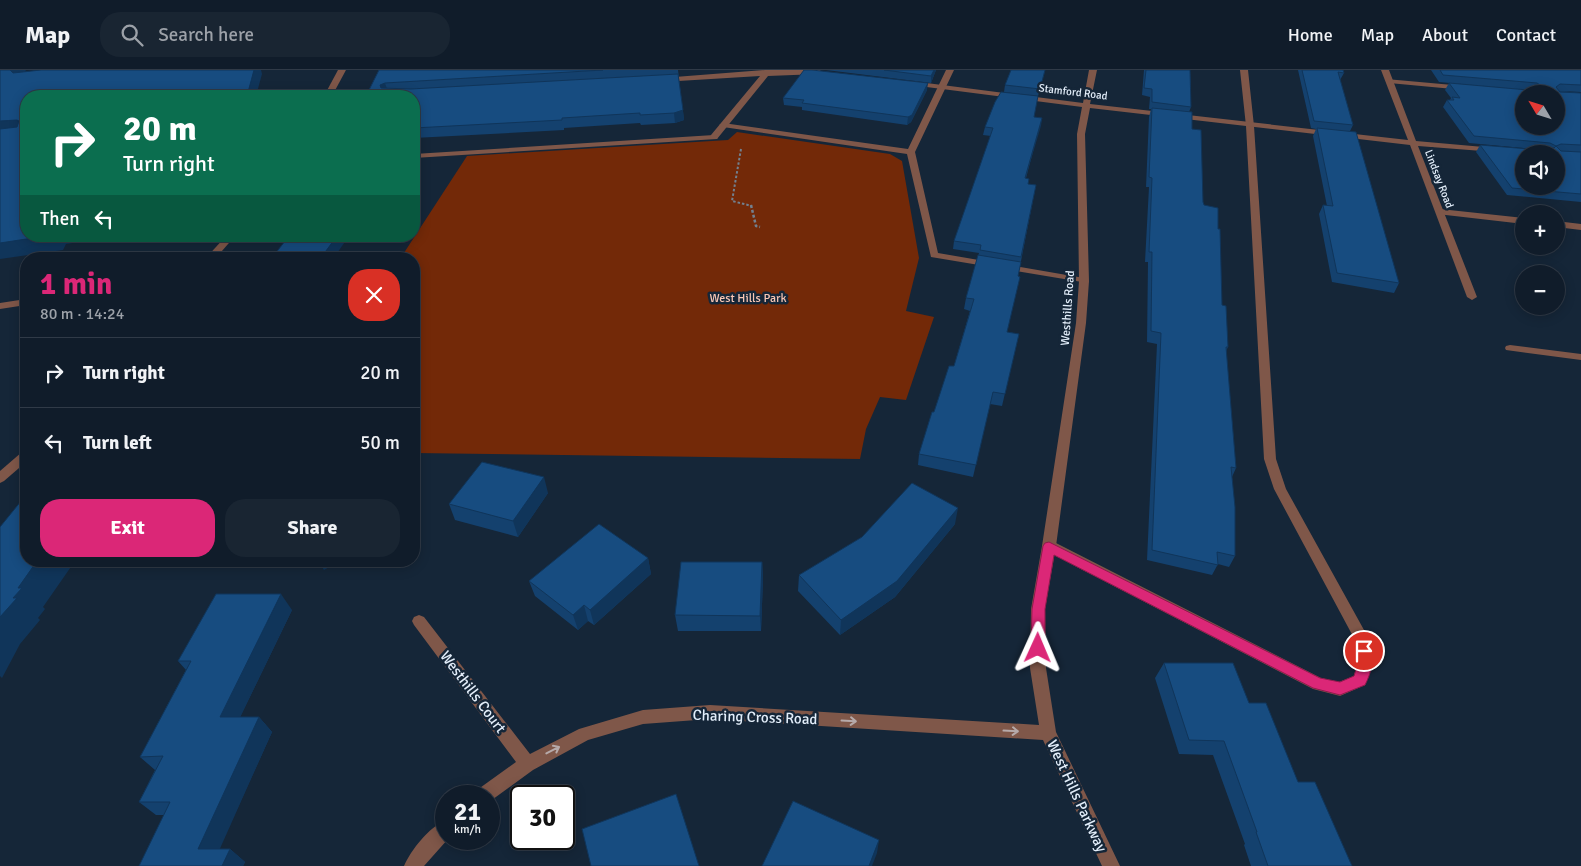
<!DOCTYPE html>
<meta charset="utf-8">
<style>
body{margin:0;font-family:Signika,sans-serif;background:#192532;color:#f1f3f6;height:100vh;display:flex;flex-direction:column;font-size:19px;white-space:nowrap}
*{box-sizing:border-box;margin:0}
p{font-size:16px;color:#9ca1a8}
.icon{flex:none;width:28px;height:28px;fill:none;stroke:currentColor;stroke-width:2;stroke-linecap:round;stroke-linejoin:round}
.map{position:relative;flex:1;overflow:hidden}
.details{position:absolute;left:20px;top:182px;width:400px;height:315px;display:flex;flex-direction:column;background:#101c2a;border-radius:20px;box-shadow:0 2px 12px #0003,0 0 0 1px #303a47}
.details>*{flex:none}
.banner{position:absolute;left:20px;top:20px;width:400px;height:152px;border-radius:20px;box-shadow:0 2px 12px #0003,0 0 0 1px #303a47;background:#0b6e4f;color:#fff;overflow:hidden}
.needle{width:32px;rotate:308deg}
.buttons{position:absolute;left:1515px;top:15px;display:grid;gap:10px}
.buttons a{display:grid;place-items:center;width:50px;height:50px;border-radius:50%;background:#101c2a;box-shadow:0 2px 12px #0003,0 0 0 1px #303a47;font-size:25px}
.speed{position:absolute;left:435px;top:715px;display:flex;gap:10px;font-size:25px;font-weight:700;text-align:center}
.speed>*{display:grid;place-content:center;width:65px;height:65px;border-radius:50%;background:#101c2a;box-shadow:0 2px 12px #0003,0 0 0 1px #303a47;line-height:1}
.speed small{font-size:12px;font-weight:400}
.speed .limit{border:2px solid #111;border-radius:8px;background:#fff;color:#111}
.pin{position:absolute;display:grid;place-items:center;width:42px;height:42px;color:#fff;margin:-21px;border:2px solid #fff;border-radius:50%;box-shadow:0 1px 5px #0007}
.me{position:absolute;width:55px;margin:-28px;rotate:1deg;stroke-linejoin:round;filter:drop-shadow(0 0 4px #0008)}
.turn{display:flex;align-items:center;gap:18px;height:105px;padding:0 20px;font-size:22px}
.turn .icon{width:65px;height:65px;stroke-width:2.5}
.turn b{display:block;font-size:35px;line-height:42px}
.then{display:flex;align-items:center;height:48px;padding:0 20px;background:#0003;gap:10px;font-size:19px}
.round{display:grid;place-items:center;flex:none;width:52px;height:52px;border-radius:20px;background:#192532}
.head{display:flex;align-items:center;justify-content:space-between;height:85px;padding:0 20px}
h1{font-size:30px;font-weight:800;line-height:38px;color:#db2777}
.action{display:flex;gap:10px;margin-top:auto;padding:10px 20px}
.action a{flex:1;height:58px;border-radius:20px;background:#db2777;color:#fff;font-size:20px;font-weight:800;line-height:58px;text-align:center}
.action a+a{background:#192532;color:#f1f3f6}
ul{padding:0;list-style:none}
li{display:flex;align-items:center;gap:15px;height:70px;padding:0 20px;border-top:1px solid #303a47}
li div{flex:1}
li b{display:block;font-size:19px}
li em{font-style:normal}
header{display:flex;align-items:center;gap:30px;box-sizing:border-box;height:70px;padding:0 25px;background:#101c2a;border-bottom:1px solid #303a47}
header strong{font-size:24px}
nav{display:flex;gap:28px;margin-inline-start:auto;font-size:18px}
.search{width:350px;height:45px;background:#192532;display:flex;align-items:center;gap:12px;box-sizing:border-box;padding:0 18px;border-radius:20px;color:#9ca1a8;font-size:19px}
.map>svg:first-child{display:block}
</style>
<header>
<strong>Map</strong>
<div class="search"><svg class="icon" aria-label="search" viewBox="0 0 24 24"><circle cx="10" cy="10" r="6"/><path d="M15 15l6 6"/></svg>Search here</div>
<nav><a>Home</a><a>Map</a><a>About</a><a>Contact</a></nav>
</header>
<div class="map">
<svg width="1581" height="796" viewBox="0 0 1581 796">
<rect width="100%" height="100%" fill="#152638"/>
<polygon fill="#732908" points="737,62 890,84 902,91 919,188 906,241 934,247 906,330 880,327 866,359 860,389 414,383 414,189 400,189 467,86 728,70"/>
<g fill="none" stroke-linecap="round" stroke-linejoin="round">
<polyline stroke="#72808f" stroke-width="2" stroke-dasharray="2.5 2" stroke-linecap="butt" points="741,79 732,131 752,136"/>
<polyline stroke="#72808f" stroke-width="2.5" stroke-dasharray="3 2" stroke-linecap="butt" points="751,135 756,156 760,157"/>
<g fill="#7f5749" fill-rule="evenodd">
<polygon points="946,0 954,0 915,82 938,183 1084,208 1089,211 1088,213 931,187 907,84 723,57 719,55 723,53 908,79"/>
<polygon points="1240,0 1248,0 1254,56 1276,389 1286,419 1369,569 1373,593 1365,615 1340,626 1313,619 1044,480 1042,476 1044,472 1049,471 1054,472 1321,608 1339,612 1354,606 1357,593 1355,570 1274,419 1264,389 1246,56"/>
<polygon points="1386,9 1464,16 1468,18 1464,20 1389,13 1386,13"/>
<polygon points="714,65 718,67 717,69 414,88 414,84"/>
<polygon points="1440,139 1524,148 1524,154 1437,144 1437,140"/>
<polygon points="1556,151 1581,154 1581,160 1556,157"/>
</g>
<g fill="#7f5749" fill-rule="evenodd">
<polygon points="338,0 346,0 332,26 324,26"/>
<polygon points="765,0 819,0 823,2 819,4 768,6 717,69 714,69 710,67 711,65 760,6 662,12 658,10 662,8"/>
<polygon points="1089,0 1097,0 1090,34 1408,70 1381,0 1389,0 1416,71 1495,78 1499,80 1495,82 1418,76 1477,227 1472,230 1467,227 1410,75 1090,38 1085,64 1089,211 1086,253 1056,476 1045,539 1046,598 1056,662 1120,796 1102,796 1043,670 710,649 643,654 588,670 533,700 489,732 489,726 475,726 477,720 516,692 414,555 412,551 414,547 419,545 424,547 530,684 579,659 643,640 710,635 1039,655 1030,598 1031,539 1042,476 1076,253 1079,211 1077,64 1082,37 911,15 907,13 911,11 1083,33"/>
<polygon points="226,166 235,166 215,189 205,189"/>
<polygon points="26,229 26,235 0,239 0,233"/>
<polygon points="1510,275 1581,284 1581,290 1506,280 1505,278 1506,276"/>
<polygon points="26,381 26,392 4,411 0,413 0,401 22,382"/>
<path d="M446,750V769H448L424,796H404C411,780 429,757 446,750Z"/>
</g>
</g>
<g fill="#14416e">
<polygon points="379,0 678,0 684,50 675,53 641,55 640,53 564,58 564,60 414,68 414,26 366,26"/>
<polygon points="826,0 936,0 931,13"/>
<polygon points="1045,0 1038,26 1004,22 1005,15"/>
<polygon points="1144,0 1190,0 1191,37 1189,42 1192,59 1203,132 1204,135 1218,159 1222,235 1228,277 1226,281 1236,398 1232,407 1235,486 1229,497 1218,494 1212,505 1147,490 1157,274 1147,272 1148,192 1145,192 1149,117 1146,117 1149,47 1151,39 1149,39 1150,27 1142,25"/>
<polygon points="1298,0 1343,0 1344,3 1340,10 1353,55 1350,61 1399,213 1394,223 1332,212 1319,144 1323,135 1327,136 1313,66 1316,59 1311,58"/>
<polygon points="1431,0 1581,0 1581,22 1560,21 1581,23 1581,132 1507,125 1476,82 1480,75 1529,79 1534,79 1469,73 1443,37 1447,30 1450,30 1451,28 1445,20 1449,13 1528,20 1439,12"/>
<polygon points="927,20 911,52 907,55 802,40 802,37 784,35 783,28"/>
<polygon points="1034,47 1042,48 1026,108 1028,114 1036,115 1007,262 1019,264 1002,336 990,334 973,407 918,395 919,384 934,342 954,296 970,241 964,239 966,228 979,183 953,179 954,171 991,66 983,65 985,57"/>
<polygon points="548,423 518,467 455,450 449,434"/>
<polygon points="955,454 895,527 840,565 798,521 799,505"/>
<polygon points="648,488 651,504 594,555 588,551 578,560 535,526 529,511"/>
<polygon points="762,492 763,508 761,561 678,561 675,545"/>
<polygon points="292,540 240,647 259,647 272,662 219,779 230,779 245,792 243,796 164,745 156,745 139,732 155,700 140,687 186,600 178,591"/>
<polygon points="1164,593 1249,633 1298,712 1352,796 1251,796 1244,775 1245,774 1213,685 1179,684 1155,608"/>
</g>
<g fill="#10355a">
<polygon points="10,0 26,0 18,13"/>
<polygon points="254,0 261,0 262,4 256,26 247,26"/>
<polygon points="934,0 936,0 931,13 931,6"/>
<polygon points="385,13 388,22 383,24 380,15"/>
<polygon points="928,13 927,20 911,52 907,55 908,47"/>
<polygon points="683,40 684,50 675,53 674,43"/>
<polygon points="1042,48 1041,56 1023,116 1025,108"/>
<polygon points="17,50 26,63 0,66 0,51"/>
<polygon points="46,166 88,166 86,171 66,174 63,180 0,189 0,173"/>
<polygon points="337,166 349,166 333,189 320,189"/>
<polygon points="544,407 548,423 518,467 513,451"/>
<polygon points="958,438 955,454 895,527 840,565 841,550"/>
<polygon points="648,488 651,504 594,555 590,540"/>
<polygon points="37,491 75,491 43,537 45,539 38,548 40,550 20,574 2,608 0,606 0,547 13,528 18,518"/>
<polygon points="318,491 340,491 324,500"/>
<polygon points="762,492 763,508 761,561 760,546"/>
<polygon points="281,524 292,540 233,662 220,647"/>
<polygon points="584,535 588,551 578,560 573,545"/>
<polygon points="259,647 272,662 214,792 198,779"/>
<polygon points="879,770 877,783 872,796 869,796"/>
<polygon points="230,779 245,792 243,796 222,796"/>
</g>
<g fill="#174c80" stroke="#10355a" fill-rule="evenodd">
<polygon points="0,0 10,0 13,3 41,0 254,0 247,26 26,26 26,166 46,166 0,173 0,59 17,57 19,51 17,50 0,51"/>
<polygon points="379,0 603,0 385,13 380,15 381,18 411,19 678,4 683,40 674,43 640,45 640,43 562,48 562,50 414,58 414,26 366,26"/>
<polygon points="804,0 812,0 928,13 912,45 908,47 802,33 804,30 783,28"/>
<polygon points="884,0 934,0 931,6"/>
<polygon points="1011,0 1045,0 1040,19 1005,15"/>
<polygon points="1146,0 1190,0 1191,37 1152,32 1152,19 1144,18"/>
<polygon points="1302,0 1343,0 1344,3 1338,2 1353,55 1314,51"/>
<path d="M1440,0H1581V15L1560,14L1556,17L1560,22L1581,23V75L1561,74L1556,76L1561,81L1581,82V124L1512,118L1480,75L1529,79L1554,78L1556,76L1550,73L1474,66L1447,30H1454L1452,27L1460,28L1449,13L1528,20L1541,19L1543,17L1537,13L1443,5ZM1524,24H1556V56H1524ZM1524,84H1556V116H1524Z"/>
<polygon points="1001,22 1038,26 1034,47 1042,48 1025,108 1029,109 1028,114 1036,115 1021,187 980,180 981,175 954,171 993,58 985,57 995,32"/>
<polygon points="1152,38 1192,42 1192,59 1201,60 1203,132 1204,135 1218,138 1218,159 1220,159 1222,235 1226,236 1228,277 1226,277 1236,398 1231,397 1235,437 1235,486 1217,482 1218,495 1152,480 1161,263 1151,261 1152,182 1149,182 1152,108 1149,107"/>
<polygon points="1317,58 1356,62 1399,213 1337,203 1323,135 1333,136"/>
<polygon points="289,166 337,166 320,189 271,189"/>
<polygon points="978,185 1021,192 1018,206 1020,207 1007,262 1019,264 1005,324 993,322 976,395 919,384 932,342 934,342 949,296 954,296 974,229 966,228"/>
<polygon points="482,392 544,407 513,451 449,434"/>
<polygon points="912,413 958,438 897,511 841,550 799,505 862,467"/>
<polygon points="26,425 26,491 37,491 18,518 22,518 13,528 17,528 0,547 0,457"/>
<polygon points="599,454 648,488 590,540 584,535 573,545 529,511"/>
<polygon points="681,492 762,492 760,546 675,545"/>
<polygon points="216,524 281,524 220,647 259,647 198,779 230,779 222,796 139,796 170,732 139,732 163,686 140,687 191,591 178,591"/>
<polygon points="1164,593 1233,593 1249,633 1266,633 1298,712 1315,712 1352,796 1268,796 1256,762 1257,762 1224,671 1189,670"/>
<polygon points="676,724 699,796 591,796 582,759"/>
<polygon points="793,731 879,770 869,796 762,796"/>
</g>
<defs><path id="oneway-shaft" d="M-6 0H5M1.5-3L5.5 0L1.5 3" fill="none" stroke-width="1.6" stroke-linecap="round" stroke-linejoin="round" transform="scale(1.25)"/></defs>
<g stroke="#b6aaaa">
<use href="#oneway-shaft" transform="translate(849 651) rotate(3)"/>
<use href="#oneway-shaft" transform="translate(1011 661) rotate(3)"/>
<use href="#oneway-shaft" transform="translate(553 680) rotate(-27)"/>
</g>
<path fill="#db2777" stroke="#8e194d" d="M1049,472L1320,608L1340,612L1354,606L1358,593L1357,581L1359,577L1364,575L1369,577C1375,590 1371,603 1365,615L1340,625L1313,618L1054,485L1045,539V578L1043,582L1038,584L1033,582L1031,578L1032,539L1043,476L1045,473Z"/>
<g text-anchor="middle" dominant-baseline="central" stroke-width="5" stroke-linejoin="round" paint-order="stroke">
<g font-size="11" fill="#e3eefa" stroke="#152638">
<text transform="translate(1073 22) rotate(7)">Stamford Road</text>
<text transform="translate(1439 109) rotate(69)">Lindsay Road</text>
</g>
<g font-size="12" fill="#f9c7b5" stroke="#152638">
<text x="748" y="228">West Hills Park</text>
</g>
<g font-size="12" fill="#e3eefa" stroke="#152638">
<text transform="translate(1068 238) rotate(-86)">Westhills Road</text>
</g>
<g font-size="15" fill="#e3eefa" stroke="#152638">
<text transform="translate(473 622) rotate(53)">Westhills Court</text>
<text transform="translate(755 647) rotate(2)">Charing Cross Road</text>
<text transform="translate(1077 726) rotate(65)">West Hills Parkway</text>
</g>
</g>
</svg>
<div class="buttons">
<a><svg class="needle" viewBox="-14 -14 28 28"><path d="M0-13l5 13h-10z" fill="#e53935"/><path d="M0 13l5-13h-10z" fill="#9ca1a8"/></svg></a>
<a><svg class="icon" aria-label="sound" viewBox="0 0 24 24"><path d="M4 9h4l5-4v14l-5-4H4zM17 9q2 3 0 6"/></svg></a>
<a>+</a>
<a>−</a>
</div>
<div class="speed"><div>21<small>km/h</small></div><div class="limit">30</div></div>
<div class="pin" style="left:1364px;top:581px;background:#d93025"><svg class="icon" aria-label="arrive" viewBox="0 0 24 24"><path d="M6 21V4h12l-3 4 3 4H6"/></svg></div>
<svg class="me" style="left:1038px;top:578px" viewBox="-20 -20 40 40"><path d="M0-17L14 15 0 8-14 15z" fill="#db2777" stroke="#fff" stroke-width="4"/></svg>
<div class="banner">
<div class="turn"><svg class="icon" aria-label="right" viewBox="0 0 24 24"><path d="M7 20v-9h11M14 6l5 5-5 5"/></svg><div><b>20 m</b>Turn right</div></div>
<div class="then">Then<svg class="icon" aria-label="left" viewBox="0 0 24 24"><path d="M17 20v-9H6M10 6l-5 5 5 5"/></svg></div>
</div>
<section class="details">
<div class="head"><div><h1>1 min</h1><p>80 m · 14:24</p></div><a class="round" style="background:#d93025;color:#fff"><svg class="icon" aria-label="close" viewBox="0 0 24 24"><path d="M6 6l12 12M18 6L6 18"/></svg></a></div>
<ul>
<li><svg class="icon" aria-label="right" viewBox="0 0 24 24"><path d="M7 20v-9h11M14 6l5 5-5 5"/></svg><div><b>Turn right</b></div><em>20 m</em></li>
<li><svg class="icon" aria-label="left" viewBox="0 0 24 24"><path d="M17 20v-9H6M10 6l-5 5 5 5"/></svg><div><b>Turn left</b></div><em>50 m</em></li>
</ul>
<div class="action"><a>Exit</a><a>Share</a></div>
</section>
</div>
